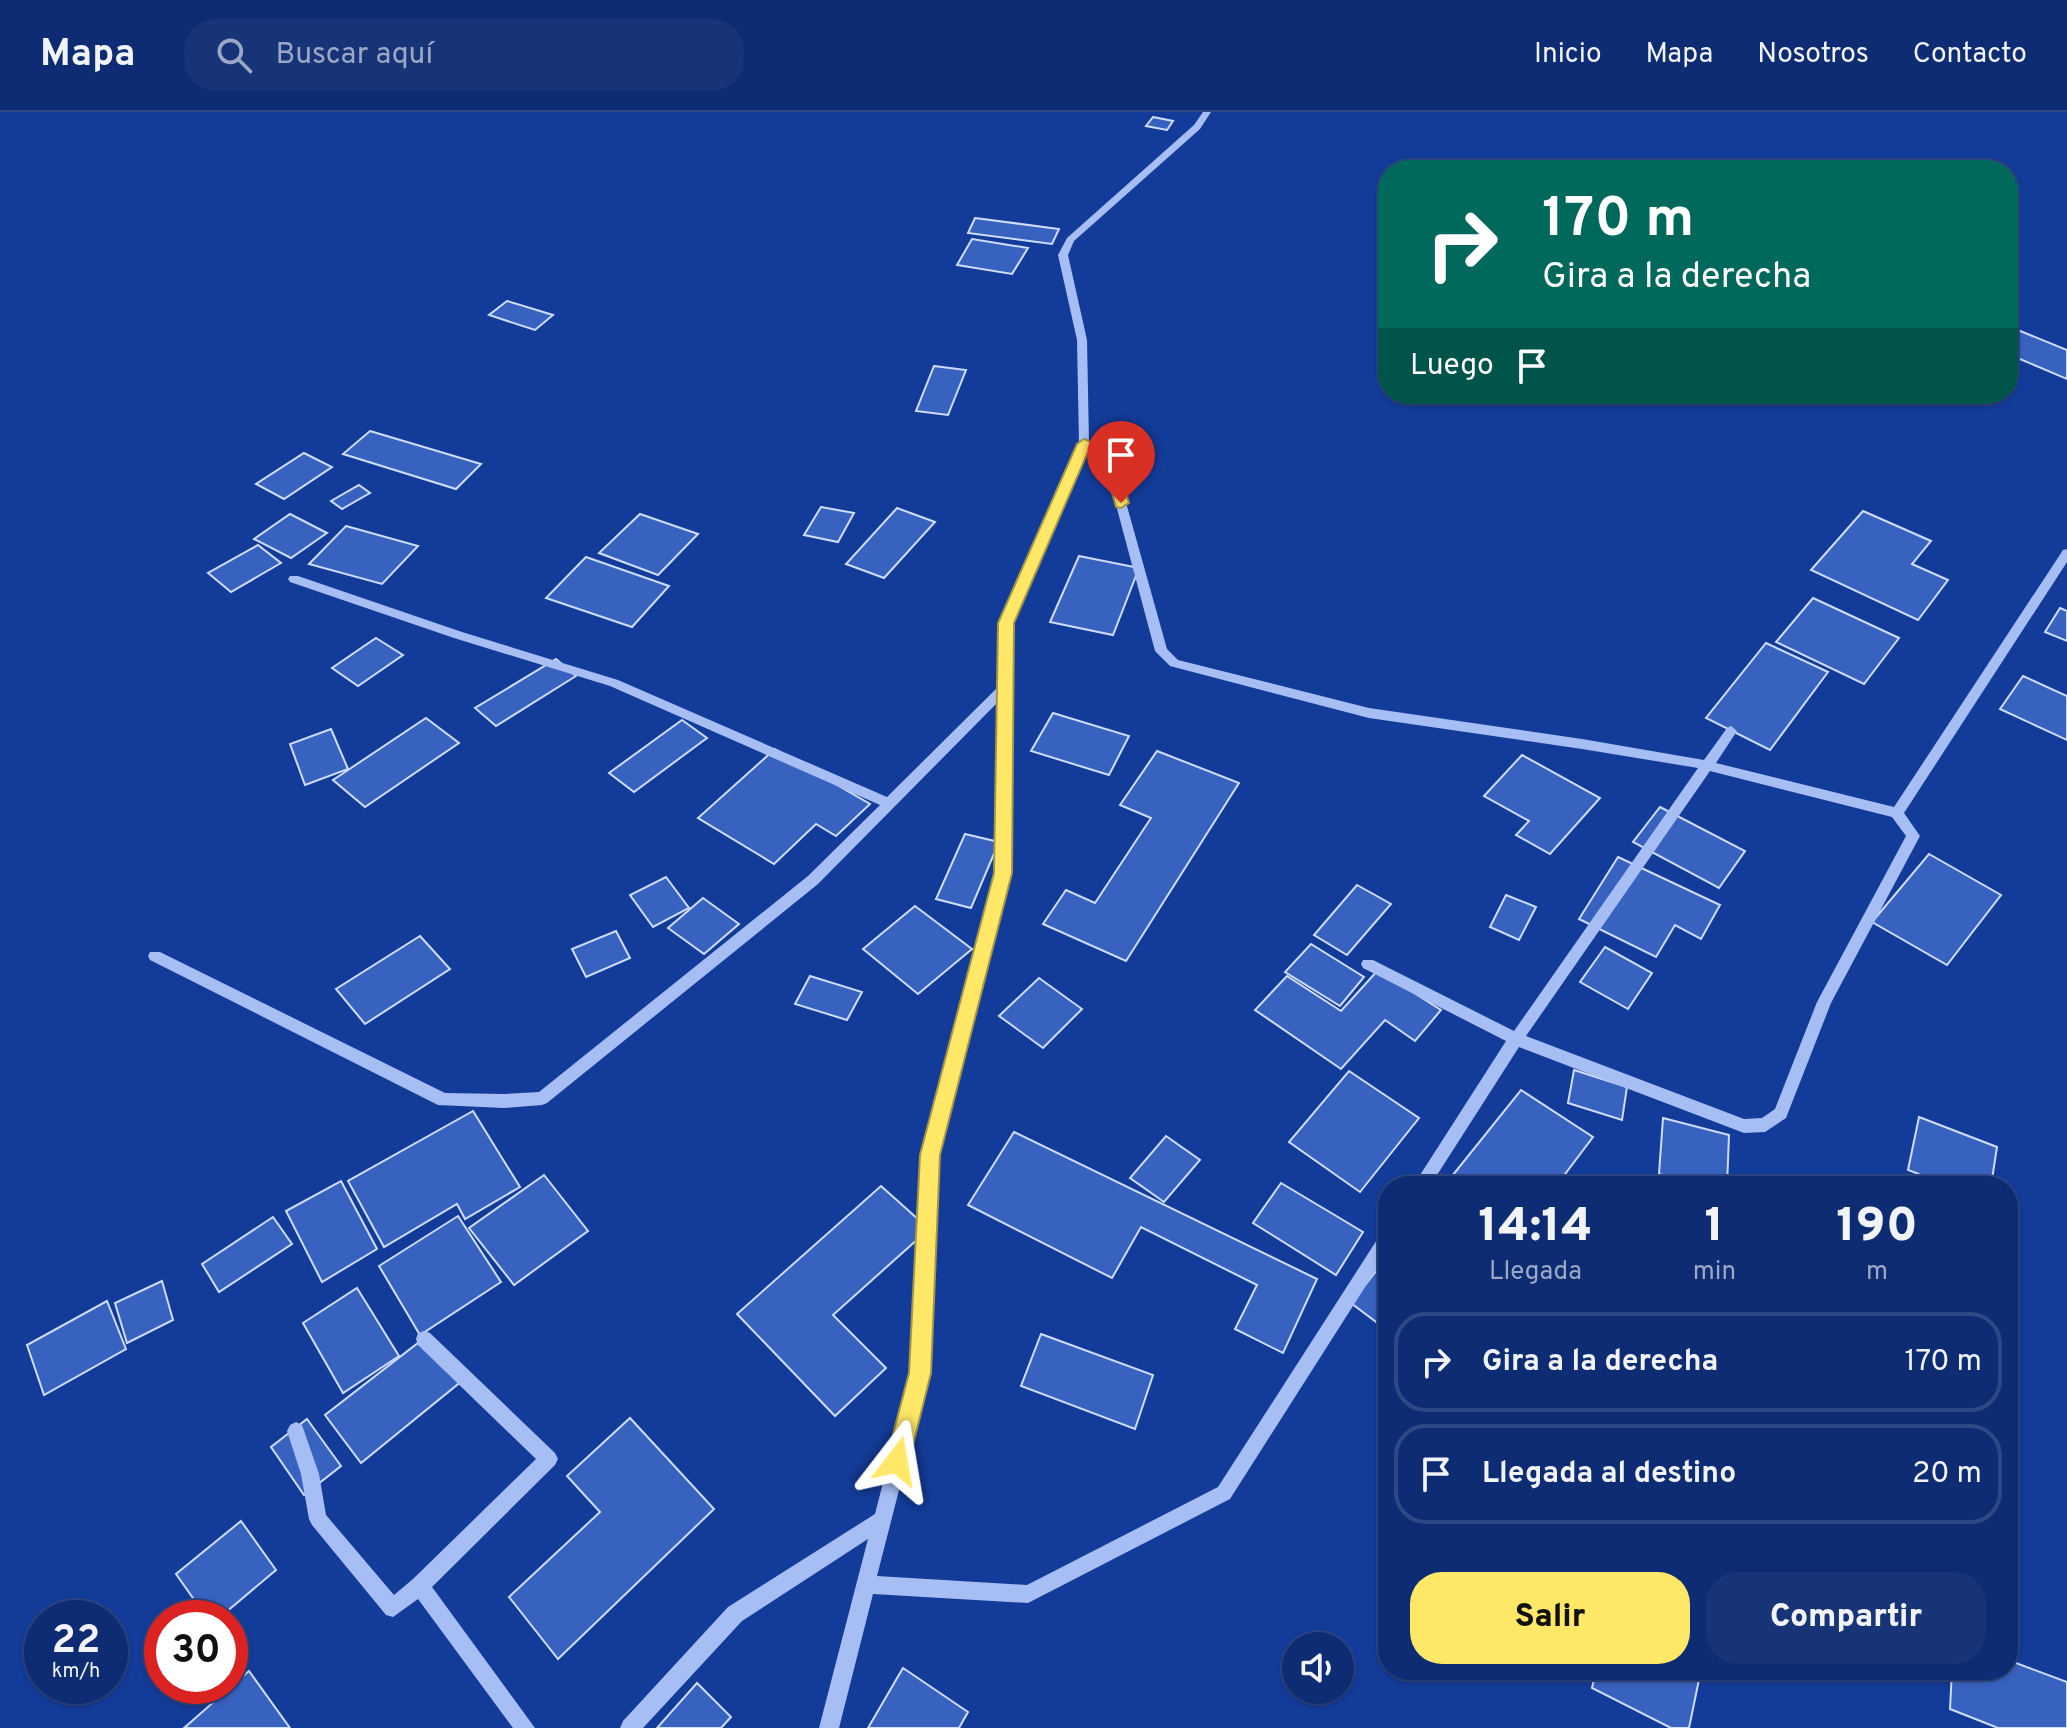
<!DOCTYPE html>
<html lang="es">
<meta charset="utf-8">
<style>
body{margin:0;font-family:Overpass,sans-serif;background:#173478;color:#f1f3f6;height:100vh;display:flex;flex-direction:column;font-size:30px;white-space:nowrap}
*{box-sizing:border-box;margin:0}
p{font-size:26px;color:#9ba7c4}
.icon{flex:none;width:44px;height:44px;fill:none;stroke:currentColor;stroke-width:2;stroke-linecap:round;stroke-linejoin:round}
.map{position:relative;flex:1;overflow:hidden}
.side{position:absolute;left:1378px;top:1064px;width:640px;height:504px;display:flex;flex-direction:column;background:#0e2c73;border-radius:32px;box-shadow:0 2px 6px #0004,0 0 0 2px #2e4885}
.side>*{flex:none}
.banner{position:absolute;left:1378px;top:48px;width:640px;height:244px;border-radius:32px;box-shadow:0 2px 6px #0004,0 0 0 2px #2e4885;background:#00695c;color:#fff;overflow:hidden}
.tools{position:absolute;left:1282px;top:1520px;display:grid;gap:16px}
.tools a{display:grid;place-items:center;width:72px;height:72px;border-radius:50%;background:#0e2c73;box-shadow:0 2px 6px #0004,0 0 0 2px #2e4885;font-size:40px}
.speed{position:absolute;left:24px;top:1488px;display:flex;gap:16px;font-size:40px;font-weight:700;text-align:center}
.speed>*{display:grid;place-content:center;width:104px;height:104px;border-radius:50%;background:#0e2c73;box-shadow:0 2px 6px #0004,0 0 0 2px #2e4885;line-height:1}
.speed small{font-size:20px;font-weight:400}
.speed .limit{border:12px solid #d22;background:#fff;color:#111}
.pin{position:absolute;display:grid;place-items:center;width:68px;height:68px;color:#fff;margin:-82px -34px;border-radius:50% 50% 50% 0;rotate:-45deg;box-shadow:0 0 8px #0007}
.pin .icon{rotate:45deg}
.me{position:absolute;width:88px;margin:-44px;rotate:14deg;stroke-linejoin:round;filter:drop-shadow(0 0 6px #0008)}
.turn{display:flex;align-items:center;gap:28px;height:168px;padding:0 32px;font-size:36px}
.turn .icon{width:104px;height:104px;stroke-width:2.5}
.turn b{display:block;font-size:56px;line-height:68px}
.then{display:flex;align-items:center;height:76px;padding:0 32px;background:#0003;gap:16px;font-size:30px}
.eta{display:flex;justify-content:space-evenly;align-items:center;height:136px;text-align:center}
.eta b{font-size:48px;font-weight:800;line-height:56px}
.cta{display:flex;gap:16px;margin-top:auto;padding:16px 32px}
.cta a{flex:1;height:92px;border-radius:32px;background:#ffe868;color:#111;font-size:32px;font-weight:800;line-height:92px;text-align:center}
.cta a+a{background:#173478;color:#f1f3f6}
ul{padding:0;list-style:none}
li{display:flex;align-items:center;gap:24px;height:100px;margin:0 16px 12px;padding:0 16px;border:4px solid #2e4885;border-radius:32px}
li div{flex:1}
li b{display:block;font-size:30px}
li em{font-style:normal}
header{display:flex;align-items:center;gap:48px;box-sizing:border-box;height:112px;padding:0 40px;background:#0e2c73;border-bottom:2px solid #2e4885}
header strong{font-size:38px}
nav{display:flex;gap:44px;margin-inline-start:auto;font-size:28px}
.search{width:560px;height:72px;background:#173478;display:flex;align-items:center;gap:20px;box-sizing:border-box;padding:0 28px;border-radius:32px;color:#9ba7c4;font-size:30px}
.map>svg:first-child{display:block}
</style>
<header>
<strong>Mapa</strong>
<div class="search"><svg class="icon" aria-label="search" viewBox="0 0 24 24"><circle cx="10" cy="10" r="6"/><path d="M15 15l6 6"/></svg>Buscar aquí</div>
<nav><a>Inicio</a><a>Mapa</a><a>Nosotros</a><a>Contacto</a></nav>
</header>
<div class="map">
<svg width="2067" height="1616" viewBox="0 0 2067 1616">
<rect width="100%" height="100%" fill="#133b99"/>
<g fill="#3862bf" stroke="#ceddfd" stroke-width="2">
<polygon points="1153,5 1173,9 1167,18 1146,14"/>
<polygon points="975,106 1059,117 1052,132 968,121"/>
<polygon points="972,127 1028,136 1012,162 957,153"/>
<polygon points="507,189 553,203 535,218 489,203"/>
<polygon points="2008,214 2067,238 2067,267 2008,242"/>
<polygon points="934,254 966,258 948,303 916,299"/>
<polygon points="370,319 481,352 456,377 343,342"/>
<polygon points="304,341 332,355 284,387 256,372"/>
<polygon points="359,373 370,381 342,397 331,389"/>
<polygon points="821,395 854,401 838,430 804,423"/>
<polygon points="897,396 935,410 884,466 846,452"/>
<polygon points="1863,399 1931,429 1912,452 1948,468 1918,508 1811,458"/>
<polygon points="290,402 327,421 291,446 254,427"/>
<polygon points="640,402 698,422 658,463 599,441"/>
<polygon points="346,414 418,434 382,472 309,452"/>
<polygon points="258,433 281,451 231,480 208,461"/>
<polygon points="1079,444 1139,456 1113,523 1050,510"/>
<polygon points="586,445 669,474 632,515 546,486"/>
<polygon points="1813,486 1899,526 1864,572 1776,530"/>
<polygon points="2060,496 2067,499 2067,529 2045,520"/>
<polygon points="376,526 403,543 358,574 332,556"/>
<polygon points="1766,531 1828,560 1770,638 1706,606"/>
<polygon points="556,547 576,564 496,614 475,596"/>
<polygon points="2023,564 2067,584 2067,628 2000,597"/>
<polygon points="1053,601 1129,624 1109,663 1031,639"/>
<polygon points="426,606 459,631 365,695 333,668"/>
<polygon points="682,608 707,626 634,680 609,661"/>
<polygon points="331,617 348,657 305,673 290,632"/>
<polygon points="775,637 870,692 836,724 816,712 774,752 698,706"/>
<polygon points="1157,639 1239,671 1126,849 1043,812 1066,778 1095,791 1151,706 1120,693"/>
<polygon points="1522,643 1600,686 1550,742 1516,723 1529,709 1484,684"/>
<polygon points="1660,695 1745,739 1719,776 1633,730"/>
<polygon points="965,722 999,730 971,796 936,787"/>
<polygon points="1929,742 2001,783 1947,853 1872,810"/>
<polygon points="1618,745 1720,793 1701,827 1675,813 1656,845 1579,807"/>
<polygon points="666,765 689,796 653,815 630,783"/>
<polygon points="1357,773 1391,792 1347,843 1314,823"/>
<polygon points="1506,783 1536,795 1519,828 1490,815"/>
<polygon points="703,786 739,812 704,842 668,816"/>
<polygon points="915,794 972,837 918,882 863,837"/>
<polygon points="616,819 630,846 586,865 572,837"/>
<polygon points="420,824 450,857 365,912 336,877"/>
<polygon points="1311,832 1364,865 1340,894 1285,860"/>
<polygon points="1605,835 1652,861 1628,897 1580,870"/>
<polygon points="1378,858 1441,898 1415,929 1385,908 1341,957 1255,898 1287,864 1341,899"/>
<polygon points="810,864 862,880 847,908 795,892"/>
<polygon points="1039,866 1082,897 1043,936 999,904"/>
<polygon points="1574,958 1627,975 1622,1008 1568,991"/>
<polygon points="1349,959 1419,1006 1360,1080 1289,1030"/>
<polygon points="1521,978 1593,1025 1556,1074 1444,1074"/>
<polygon points="473,999 520,1075 465,1107 457,1092 384,1135 348,1069"/>
<polygon points="1919,1005 1997,1035 1991,1074 1949,1074 1908,1058"/>
<polygon points="1663,1006 1729,1023 1727,1074 1705,1074 1659,1062"/>
<polygon points="1014,1020 1317,1167 1283,1241 1235,1217 1257,1173 1141,1115 1112,1166 968,1093"/>
<polygon points="1166,1024 1200,1048 1164,1090 1130,1066"/>
<polygon points="544,1063 588,1119 514,1173 469,1116"/>
<polygon points="341,1069 377,1137 322,1170 286,1099"/>
<polygon points="1281,1071 1363,1120 1336,1163 1253,1111"/>
<polygon points="881,1074 929,1117 833,1203 886,1256 835,1304 737,1202"/>
<polygon points="458,1104 501,1170 420,1223 379,1154"/>
<polygon points="273,1105 292,1132 219,1180 202,1152"/>
<polygon points="1388,1144 1388,1219 1351,1191"/>
<polygon points="162,1169 173,1208 127,1231 115,1191"/>
<polygon points="357,1176 399,1244 343,1281 303,1211"/>
<polygon points="107,1189 126,1237 44,1283 27,1233"/>
<polygon points="1041,1222 1153,1263 1135,1317 1021,1274"/>
<polygon points="427,1224 463,1268 361,1351 325,1303"/>
<polygon points="630,1306 714,1397 558,1547 509,1485 600,1400 567,1364"/>
<polygon points="307,1307 341,1354 304,1383 271,1335"/>
<polygon points="241,1409 276,1458 219,1506 207,1506 176,1462"/>
<polygon points="2008,1548 2067,1570 2067,1616 1998,1616 1950,1597 1952,1558 2008,1558"/>
<polygon points="903,1556 968,1600 959,1616 868,1616"/>
<polygon points="1596,1558 1701,1558 1689,1616 1671,1616 1592,1576"/>
<polygon points="249,1559 290,1616 184,1616"/>
<polygon points="697,1571 731,1605 721,1616 657,1616"/>
</g>
<g fill="none" stroke-linecap="round" stroke-linejoin="round">
<g fill="#a6bef3" fill-rule="evenodd">
<path d="M1203,0H1211L1200,17L1074,129L1068,143L1087,228L1089,331L1118,362L1167,537L1178,548L1369,596L1582,627L1704,648L1727,616L1731,614L1737,619L1716,651L1894,695L2063,438L2067,437V450L1904,701L1920,724L1831,891L1786,1006L1765,1020L1744,1021L1519,935L1430,1074H1413L1506,929L1363,856L1361,852L1363,848H1373L1514,919L1698,656L1582,637L1369,606L1170,554L1155,539L1108,363L1086,340L1012,511L1010,761L938,1043L929,1261L877,1464L1027,1473L1218,1375L1382,1120L1388,1118V1139L1230,1387L1028,1491L873,1482L839,1616H819L868,1427L742,1509L643,1616H620L623,1609L728,1495L875,1402L911,1261L922,1043L996,761L999,589L818,772L547,991L542,993L504,996L438,993L150,848L148,844L150,840H160L445,981L504,982L539,980L808,764L880,693L610,574L454,526L290,470L288,467L290,464H298L462,520L618,568L887,685L999,574L1000,511L1079,332L1077,228L1058,143L1067,126L1194,13ZM1710,659L1892,705L1906,724L1817,890L1775,997L1762,1006L1744,1007L1526,924Z"/>
<polygon points="424,1219 430,1221 555,1341 558,1347 555,1353 432,1475 535,1616 513,1616 418,1487 393,1505 386,1503 312,1413 309,1407 301,1362 287,1319 290,1313 296,1310 302,1313 319,1362 326,1403 394,1483 413,1467 536,1347 418,1233 416,1227 418,1221"/>
</g>
</g>
<polygon fill="#ffe868" stroke="#a69744" stroke-width="2" points="1084,327 1089,329 1121,362 1129,391 1121,396 1116,395 1107,363 1087,342 1014,511 1012,761 940,1043 931,1261 909,1349 906,1357 897,1361 889,1357 886,1349 909,1261 920,1043 994,761 998,511 1077,332"/>
</svg>
<div class="tools">
<a><svg class="icon" aria-label="sound" viewBox="0 0 24 24"><path d="M4 9h4l5-4v14l-5-4H4zM17 9q2 3 0 6"/></svg></a>
</div>
<div class="speed"><div>22<small>km/h</small></div><div class="limit">30</div></div>
<div class="pin" style="left:1121px;top:391px;background:#d93025"><svg class="icon" aria-label="arrive" viewBox="0 0 24 24"><path d="M6 21V4h12l-3 4 3 4H6"/></svg></div>
<svg class="me" style="left:897px;top:1349px" viewBox="-20 -20 40 40"><path d="M0-17L14 15 0 8-14 15z" fill="#ffe868" stroke="#fff" stroke-width="4"/></svg>
<div class="banner">
<div class="turn"><svg class="icon" aria-label="right" viewBox="0 0 24 24"><path d="M7 20v-9h11M14 6l5 5-5 5"/></svg><div><b>170 m</b>Gira a la derecha</div></div>
<div class="then">Luego<svg class="icon" aria-label="arrive" viewBox="0 0 24 24"><path d="M6 21V4h12l-3 4 3 4H6"/></svg></div>
</div>
<section class="side">
<div class="eta">
<div><b>14:14</b><p>Llegada</p></div>
<div><b>1</b><p>min</p></div>
<div><b>190</b><p>m</p></div>
</div>
<ul>
<li><svg class="icon" aria-label="right" viewBox="0 0 24 24"><path d="M7 20v-9h11M14 6l5 5-5 5"/></svg><div><b>Gira a la derecha</b></div><em>170 m</em></li>
<li><svg class="icon" aria-label="arrive" viewBox="0 0 24 24"><path d="M6 21V4h12l-3 4 3 4H6"/></svg><div><b>Llegada al destino</b></div><em>20 m</em></li>
</ul>
<div class="cta"><a>Salir</a><a>Compartir</a></div>
</section>
</div>
